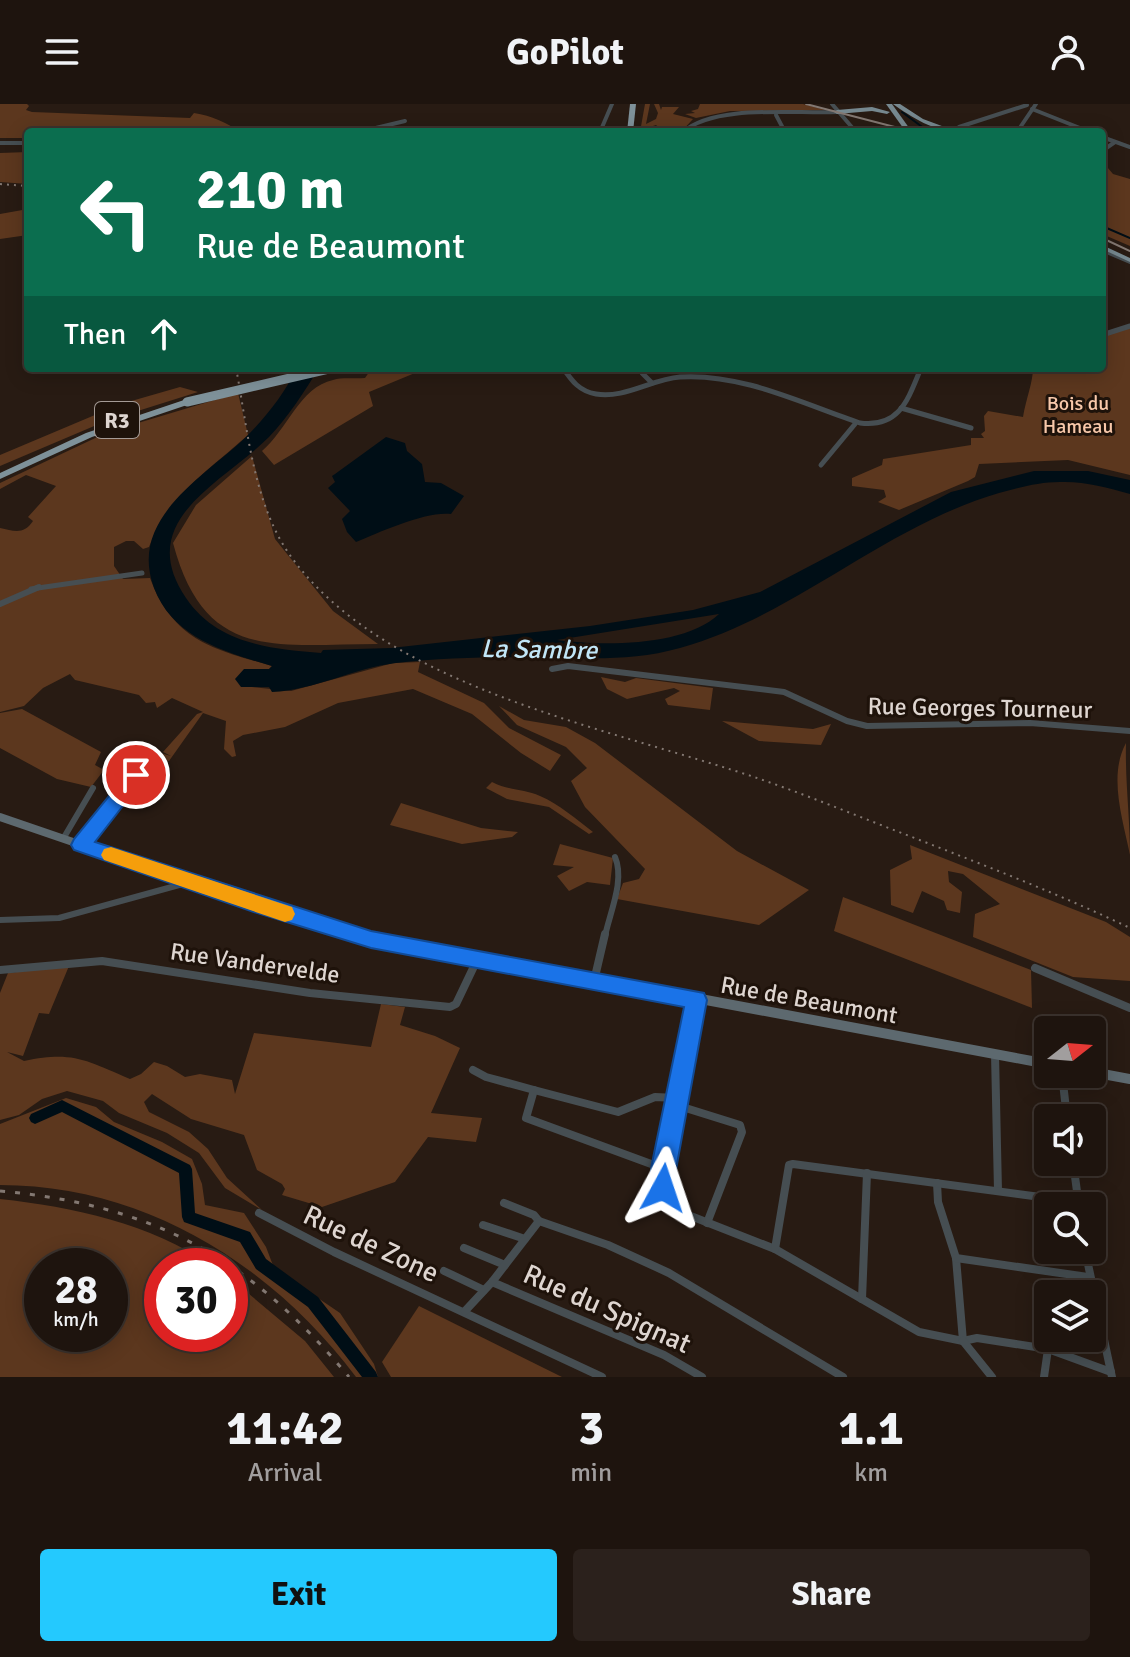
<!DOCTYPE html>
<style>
body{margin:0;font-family:Signika,sans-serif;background:#2b211c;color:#f1f3f6;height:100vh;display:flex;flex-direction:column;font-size:30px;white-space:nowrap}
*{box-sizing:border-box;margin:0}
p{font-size:26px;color:#a19e9e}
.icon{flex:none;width:44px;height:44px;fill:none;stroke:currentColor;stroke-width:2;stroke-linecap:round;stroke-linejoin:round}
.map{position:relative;height:1273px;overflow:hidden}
.drawer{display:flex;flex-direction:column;background:#1e140e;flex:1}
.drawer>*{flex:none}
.banner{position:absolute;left:24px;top:24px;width:1082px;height:244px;border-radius:8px;box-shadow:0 4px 20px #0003,0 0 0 2px #3c332e;background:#0b6e4f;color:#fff;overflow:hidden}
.needle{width:52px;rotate:73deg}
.fabs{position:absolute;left:1034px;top:912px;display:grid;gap:16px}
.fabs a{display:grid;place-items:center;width:72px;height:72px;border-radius:8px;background:#1e140e;box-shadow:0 4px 20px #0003,0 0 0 2px #3c332e;font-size:40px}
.speed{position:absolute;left:24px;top:1144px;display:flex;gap:16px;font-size:40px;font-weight:700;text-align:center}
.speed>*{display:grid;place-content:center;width:104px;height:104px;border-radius:50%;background:#1e140e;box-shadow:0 4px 20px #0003,0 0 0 2px #3c332e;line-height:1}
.speed small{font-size:20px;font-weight:400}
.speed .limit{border:12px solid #d22;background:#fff;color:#111}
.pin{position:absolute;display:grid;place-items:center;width:68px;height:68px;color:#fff;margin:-34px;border:4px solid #fff;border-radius:50%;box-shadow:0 2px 8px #0007}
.me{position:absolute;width:88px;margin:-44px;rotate:5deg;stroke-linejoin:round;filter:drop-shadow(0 0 6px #0008)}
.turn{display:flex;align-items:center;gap:28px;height:168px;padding:0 40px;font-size:36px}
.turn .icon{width:104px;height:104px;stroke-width:2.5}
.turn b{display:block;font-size:56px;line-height:68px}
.then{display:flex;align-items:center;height:76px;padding:0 40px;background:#0003;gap:16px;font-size:30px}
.eta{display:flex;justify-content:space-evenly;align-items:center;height:136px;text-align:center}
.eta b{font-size:48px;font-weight:700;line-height:56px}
.action{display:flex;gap:16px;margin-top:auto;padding:16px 40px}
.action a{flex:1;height:92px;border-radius:8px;background:#24c9fe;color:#111;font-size:32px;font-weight:700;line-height:92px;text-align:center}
.action a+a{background:#2b211c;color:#f1f3f6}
header{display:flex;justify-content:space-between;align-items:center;height:104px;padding:0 40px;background:#1e140e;font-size:36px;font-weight:700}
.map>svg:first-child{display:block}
</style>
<header><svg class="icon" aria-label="menu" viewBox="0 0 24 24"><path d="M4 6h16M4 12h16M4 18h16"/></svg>GoPilot<svg class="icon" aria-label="person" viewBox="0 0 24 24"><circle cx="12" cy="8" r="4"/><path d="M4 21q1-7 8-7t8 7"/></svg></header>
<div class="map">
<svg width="1130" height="1273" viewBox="0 0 1130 1273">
<rect width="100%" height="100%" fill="#281b13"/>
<g fill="#5c371e" fill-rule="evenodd">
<path d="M0,0H27L29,2L26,6L32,8L190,14L194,9C212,12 226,18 240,28H28V34H0Z"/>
<polygon points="645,0 650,0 646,20 656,15 658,9 654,0 659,0 661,6 662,3 679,3 673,10 693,15 681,28 664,28 656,21 647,24 654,28 640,28"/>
<polygon points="700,0 803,0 825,6 730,7 696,14 685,10 695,9 691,7 698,5"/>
<polygon points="28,48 28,80 0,78 0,49"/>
<polygon points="1102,57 1113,70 1130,75 1130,142 1102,130"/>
<polygon points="28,105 28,131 0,135 0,110"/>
<path d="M1130,222V371L1068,356L979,360L975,373L968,377L899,406L878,398L886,393L884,386L852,382V374L882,361L883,355L971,341V334H984L981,330L985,327L984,312L988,307L1023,313C1026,295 1033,278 1033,264H1102V231Z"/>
<path d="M372,264H427L369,288L373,302L274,361L262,347C287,326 300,283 333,276C342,273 354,275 365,274Z"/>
<polygon points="180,283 198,288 106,317 0,362 0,351 121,300"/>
<path d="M238,289L248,331C209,366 169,391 149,443L143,445L134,437H126L114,443V462L123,475L150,474C174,537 213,545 272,562L269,565H244L252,583L291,587L393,559L420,558L418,568L484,599L509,624L561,651L550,667L521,649L472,610L413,585L338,599L285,623L243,631L233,637L236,652L232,653L224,645L226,617L203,609L169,657L152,653L157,648L171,652L163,648L197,610L203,608L172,594L157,604L155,598L146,599L139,591L75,576L70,570L43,584L24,602L0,608V424C14,427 24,431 33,417L28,413L56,382L26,371L0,385V379L108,328Z"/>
<path d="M252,352L275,435L333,507L378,540C276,540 205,559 173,439L196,401Z"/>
<polygon points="601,573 625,578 636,574 713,584 710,606 668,601 665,595 680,587 674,584 627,595 607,585"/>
<polygon points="499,602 524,616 566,623 595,639 737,747 809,786 759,821 617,795 623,779 639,775 645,765 585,703 571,677 587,664 566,643 517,621"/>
<polygon points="22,605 101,648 95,661 104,666 91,683 57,675 0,644 0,609"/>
<polygon points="722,617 813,625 831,620 821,641 759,637"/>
<path d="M1126,639C1125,677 1130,713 1130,751C1123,716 1108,672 1126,639Z"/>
<path d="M492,678C510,687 524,685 540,692C559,700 576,715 593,728L589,730L549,703L507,695L486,684Z"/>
<polygon points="401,699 481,724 518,728 512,733 462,740 390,721"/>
<polygon points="560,740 613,754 610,781 587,778 569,787 557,772 574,763 553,761"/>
<polygon points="910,741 1106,818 1130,833 1130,877 1073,873 973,833 975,810 1000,800 963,770 948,767 949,778 962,788 960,809 947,806 944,797 922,787 913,809 891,801 890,766 912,755"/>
<polygon points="843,793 1031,866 1032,904 834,827"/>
<path d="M69,862L49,910L39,909L23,952L7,948L24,957C73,947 85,956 130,975L141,970L154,958L167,962L185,973L200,970L232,976L235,990L254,929L371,943L381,900L405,903L400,921L435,932L460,944L431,1009L482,1014L476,1038L428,1033L395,1078L322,1103L282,1091L285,1085L282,1080L257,1066L244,1031L191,1015L152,990L144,998L149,1008L189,1028L208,1045L227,1074L262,1106L225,1084L199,1049L167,1029L119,1009L103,997L67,987L42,995L19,1011L0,1016V889L8,869Z"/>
<path d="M66,994L96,1003L114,1018L162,1038L192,1055L202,1080L205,1101L244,1109L266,1143L274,1164L340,1209L374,1260L378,1273H356C271,1160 144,1081 0,1081V1020Z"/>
<path d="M0,1095C73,1103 150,1119 212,1162H162V1230H230V1174L305,1237L334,1273H0ZM110,1162V1230H42V1162Z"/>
<polygon points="419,1202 562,1273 391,1273 382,1258"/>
</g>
<g fill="#000e16" fill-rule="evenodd">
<path d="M297,264H319C304,288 289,312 269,333C223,379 133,416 186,494C217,540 271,545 321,549L323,546L391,544L590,522L693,506L760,488L951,388L1034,367H1088L1130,376V390C1108,384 1087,378 1065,378C1042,377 1021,383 999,389C883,423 793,513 680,544C630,558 585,554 536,553C490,553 442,554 396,559C354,564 315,586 272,588L269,583H241L235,575L244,565H269L272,562C225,548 173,534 154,484C128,414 204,373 246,333C267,312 284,290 297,264ZM719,510C685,543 600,542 557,536Z"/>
<path d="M386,333L405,339L407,347L422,360L425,378L441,379L464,392L451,410C426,407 380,428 356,438L347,428L342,415L350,407L328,384L335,378L332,372L335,370Z"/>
</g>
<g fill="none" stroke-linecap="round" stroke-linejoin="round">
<g stroke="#000e16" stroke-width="2">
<polyline points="902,8 929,28"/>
<polyline points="1102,122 1130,134"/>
</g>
<polygon fill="#000e16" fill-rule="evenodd" points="62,996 190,1061 192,1065 195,1109 250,1128 266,1155 318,1193 376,1268 378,1273 362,1273 308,1203 256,1165 240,1138 184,1118 182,1113 179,1069 62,1008 35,1020 31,1018 29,1014 31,1010"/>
<g stroke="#464e52" stroke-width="4">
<polyline points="832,0 856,28"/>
<polyline points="1032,5 1090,28"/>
<polyline points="776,11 785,28"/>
<polyline points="959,23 1027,1"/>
<polyline points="359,28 405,17"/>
<polyline points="521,28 521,24 553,28"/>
<polyline points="600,28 612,0"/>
<path d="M683,28C715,0 794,10 837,8"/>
<polyline points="1017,28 1036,0"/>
<polyline points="1102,33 1130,43"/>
<polyline points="0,39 28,39"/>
<polyline points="1102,47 1115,38"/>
<polyline points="1102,146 1130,158"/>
</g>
<g stroke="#464e52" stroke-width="5">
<polyline points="1102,231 1130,222"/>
<path d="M563,264C572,277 579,287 596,290C624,295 652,275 680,273C742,269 803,300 860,319C900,324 908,295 921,264"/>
<polyline points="642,269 652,279"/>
<polyline points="901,304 971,324"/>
<polyline points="821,361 855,320"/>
<polyline points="31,485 142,469"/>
</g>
<g stroke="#464e52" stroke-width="6">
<polyline points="0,500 39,483"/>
<polyline points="552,565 568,562 784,588 847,617 867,622 1030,619 1130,627"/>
<polyline points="63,735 93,684"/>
<polyline points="81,741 136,671 158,677"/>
<polyline points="0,816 59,814 190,778"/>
<path d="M605,832C610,808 625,776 615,753"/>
</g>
<g stroke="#464e52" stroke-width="8">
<polyline points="1035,864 1130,904"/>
<polyline points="0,866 102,857 310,889 450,903 456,900 477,856"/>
<polyline points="594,877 605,830"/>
<polyline points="696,896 662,1064 663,1084 678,1107 775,1145 919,1228 963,1237 977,1234 1048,1245 1111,1268"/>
<polyline points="995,950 998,1087"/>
<polyline points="473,966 486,973 534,986"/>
<polyline points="1062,970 1067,1014"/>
<polyline points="676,1001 740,1021 742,1028 707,1119"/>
<polyline points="1073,1058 1079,1102"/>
<polyline points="662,1064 526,1014 534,986 618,1008 655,993 677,994"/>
<polyline points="937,1079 938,1098 956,1154 963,1237"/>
<polyline points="504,1099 534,1111 539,1117"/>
<polyline points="259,1109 334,1148 602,1273"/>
<polyline points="483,1121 525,1135"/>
<polyline points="464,1144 505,1161"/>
<polyline points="775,1145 789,1061 793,1060 1078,1098"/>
<polyline points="1085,1146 1112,1273"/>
<polyline points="956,1154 1088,1173"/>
<polyline points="444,1167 484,1186"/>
<polyline points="492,1178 664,1251 702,1273"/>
<polyline points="862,1195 867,1069"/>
<polyline points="465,1207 492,1178 539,1117 608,1141 669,1169 843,1273"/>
<polyline points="963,1237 992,1273"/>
<polyline points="1044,1273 1048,1245"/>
</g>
<polyline stroke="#5d696f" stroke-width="8" points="0,713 254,800 360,832"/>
<g stroke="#5d696f" stroke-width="10">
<polyline points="354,830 1048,960"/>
<polyline points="1092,968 1130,975"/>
</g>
<g fill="#76888f" fill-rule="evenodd">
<polygon points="886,0 892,0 912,28 906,28"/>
<path d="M893,0H900L923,15L958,28C935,28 911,13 893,0Z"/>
<polygon points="872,3 890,8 887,10 872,7 837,10 834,8 837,6"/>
<polygon points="1102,141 1130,154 1130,158 1102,145"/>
</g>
<g fill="#7e9199" fill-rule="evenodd">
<polygon points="630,0 636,0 633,28 627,28"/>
<polygon points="187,295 191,298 190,300 92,333 0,375 0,369 86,329"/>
</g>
<g stroke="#837872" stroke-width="2">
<polyline points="806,0 914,28"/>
<polyline points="1102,134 1130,147"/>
</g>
<g stroke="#837872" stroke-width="2" stroke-dasharray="2 5" stroke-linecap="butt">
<polyline points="0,80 28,82"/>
<path d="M236,264C248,326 253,401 292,454C388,585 613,625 760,675C812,693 862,714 912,733C986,762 1059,790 1130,824"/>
</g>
<path stroke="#837872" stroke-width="3" stroke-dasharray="5 10" stroke-linecap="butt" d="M0,1087C154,1101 250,1154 349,1273"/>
<polyline stroke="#7e9199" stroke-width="9" points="187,298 333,264"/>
</g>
<polygon fill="#1a73e8" stroke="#114b97" stroke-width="2" points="136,664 146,671 143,676 95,738 371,827 704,889 707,896 671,1093 663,1096 654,1093 651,1084 651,1064 684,903 371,844 254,808 74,746 71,741 74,735 130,666"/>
<polygon fill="#f59e0b" points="111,743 292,803 295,810 292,816 285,818 104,756 101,751 104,745"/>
<g text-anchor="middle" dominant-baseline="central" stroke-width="6" stroke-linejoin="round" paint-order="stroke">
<g font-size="20" fill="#f8c8aa" stroke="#1e120a">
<text x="1078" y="299">Bois du<tspan x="1078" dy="23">Hameau</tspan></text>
</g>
<rect fill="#1e120a" stroke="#a49a95" stroke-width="2" x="95" y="298" width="44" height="36" rx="6"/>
<g font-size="22" font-weight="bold" fill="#ded5d0">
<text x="117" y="316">R3</text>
</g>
<g font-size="24" fill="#ded5d0" stroke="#1e120a">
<text transform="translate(980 604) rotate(1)">Rue Georges Tourneur</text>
<text transform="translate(255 859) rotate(8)">Rue Vandervelde</text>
<text transform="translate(809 896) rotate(10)">Rue de Beaumont</text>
</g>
<g font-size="26" font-style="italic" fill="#c1e6f7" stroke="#1e120a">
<text transform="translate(539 546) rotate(1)">La Sambre</text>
</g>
<g font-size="28" fill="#ded5d0" stroke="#1e120a">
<text transform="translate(371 1140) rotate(25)">Rue de Zone</text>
<text transform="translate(607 1205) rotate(24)">Rue du Spignat</text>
</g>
</g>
</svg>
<div class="fabs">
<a><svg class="needle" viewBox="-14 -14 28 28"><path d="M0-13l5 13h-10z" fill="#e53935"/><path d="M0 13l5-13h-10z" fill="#a19e9e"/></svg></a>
<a><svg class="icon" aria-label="sound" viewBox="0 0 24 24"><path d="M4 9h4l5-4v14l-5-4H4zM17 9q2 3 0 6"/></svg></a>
<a><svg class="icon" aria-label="search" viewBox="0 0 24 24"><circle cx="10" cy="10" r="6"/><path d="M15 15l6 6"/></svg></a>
<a><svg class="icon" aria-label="layers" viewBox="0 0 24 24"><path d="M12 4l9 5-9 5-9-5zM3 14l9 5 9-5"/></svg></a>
</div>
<div class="speed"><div>28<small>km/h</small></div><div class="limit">30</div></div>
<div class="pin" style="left:136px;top:671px;background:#d93025"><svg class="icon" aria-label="arrive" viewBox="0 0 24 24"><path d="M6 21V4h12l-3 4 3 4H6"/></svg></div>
<svg class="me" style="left:663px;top:1084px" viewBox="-20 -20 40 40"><path d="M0-17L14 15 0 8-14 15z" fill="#1a73e8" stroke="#fff" stroke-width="4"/></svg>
<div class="banner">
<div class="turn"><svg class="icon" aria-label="left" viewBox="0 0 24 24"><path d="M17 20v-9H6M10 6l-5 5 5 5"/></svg><div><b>210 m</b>Rue de Beaumont</div></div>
<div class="then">Then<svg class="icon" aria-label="ahead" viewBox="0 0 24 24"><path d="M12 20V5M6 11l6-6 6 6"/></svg></div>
</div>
</div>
<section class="drawer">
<div class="eta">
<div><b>11:42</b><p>Arrival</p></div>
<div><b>3</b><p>min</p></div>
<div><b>1.1</b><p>km</p></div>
</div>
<div class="action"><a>Exit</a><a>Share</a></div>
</section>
